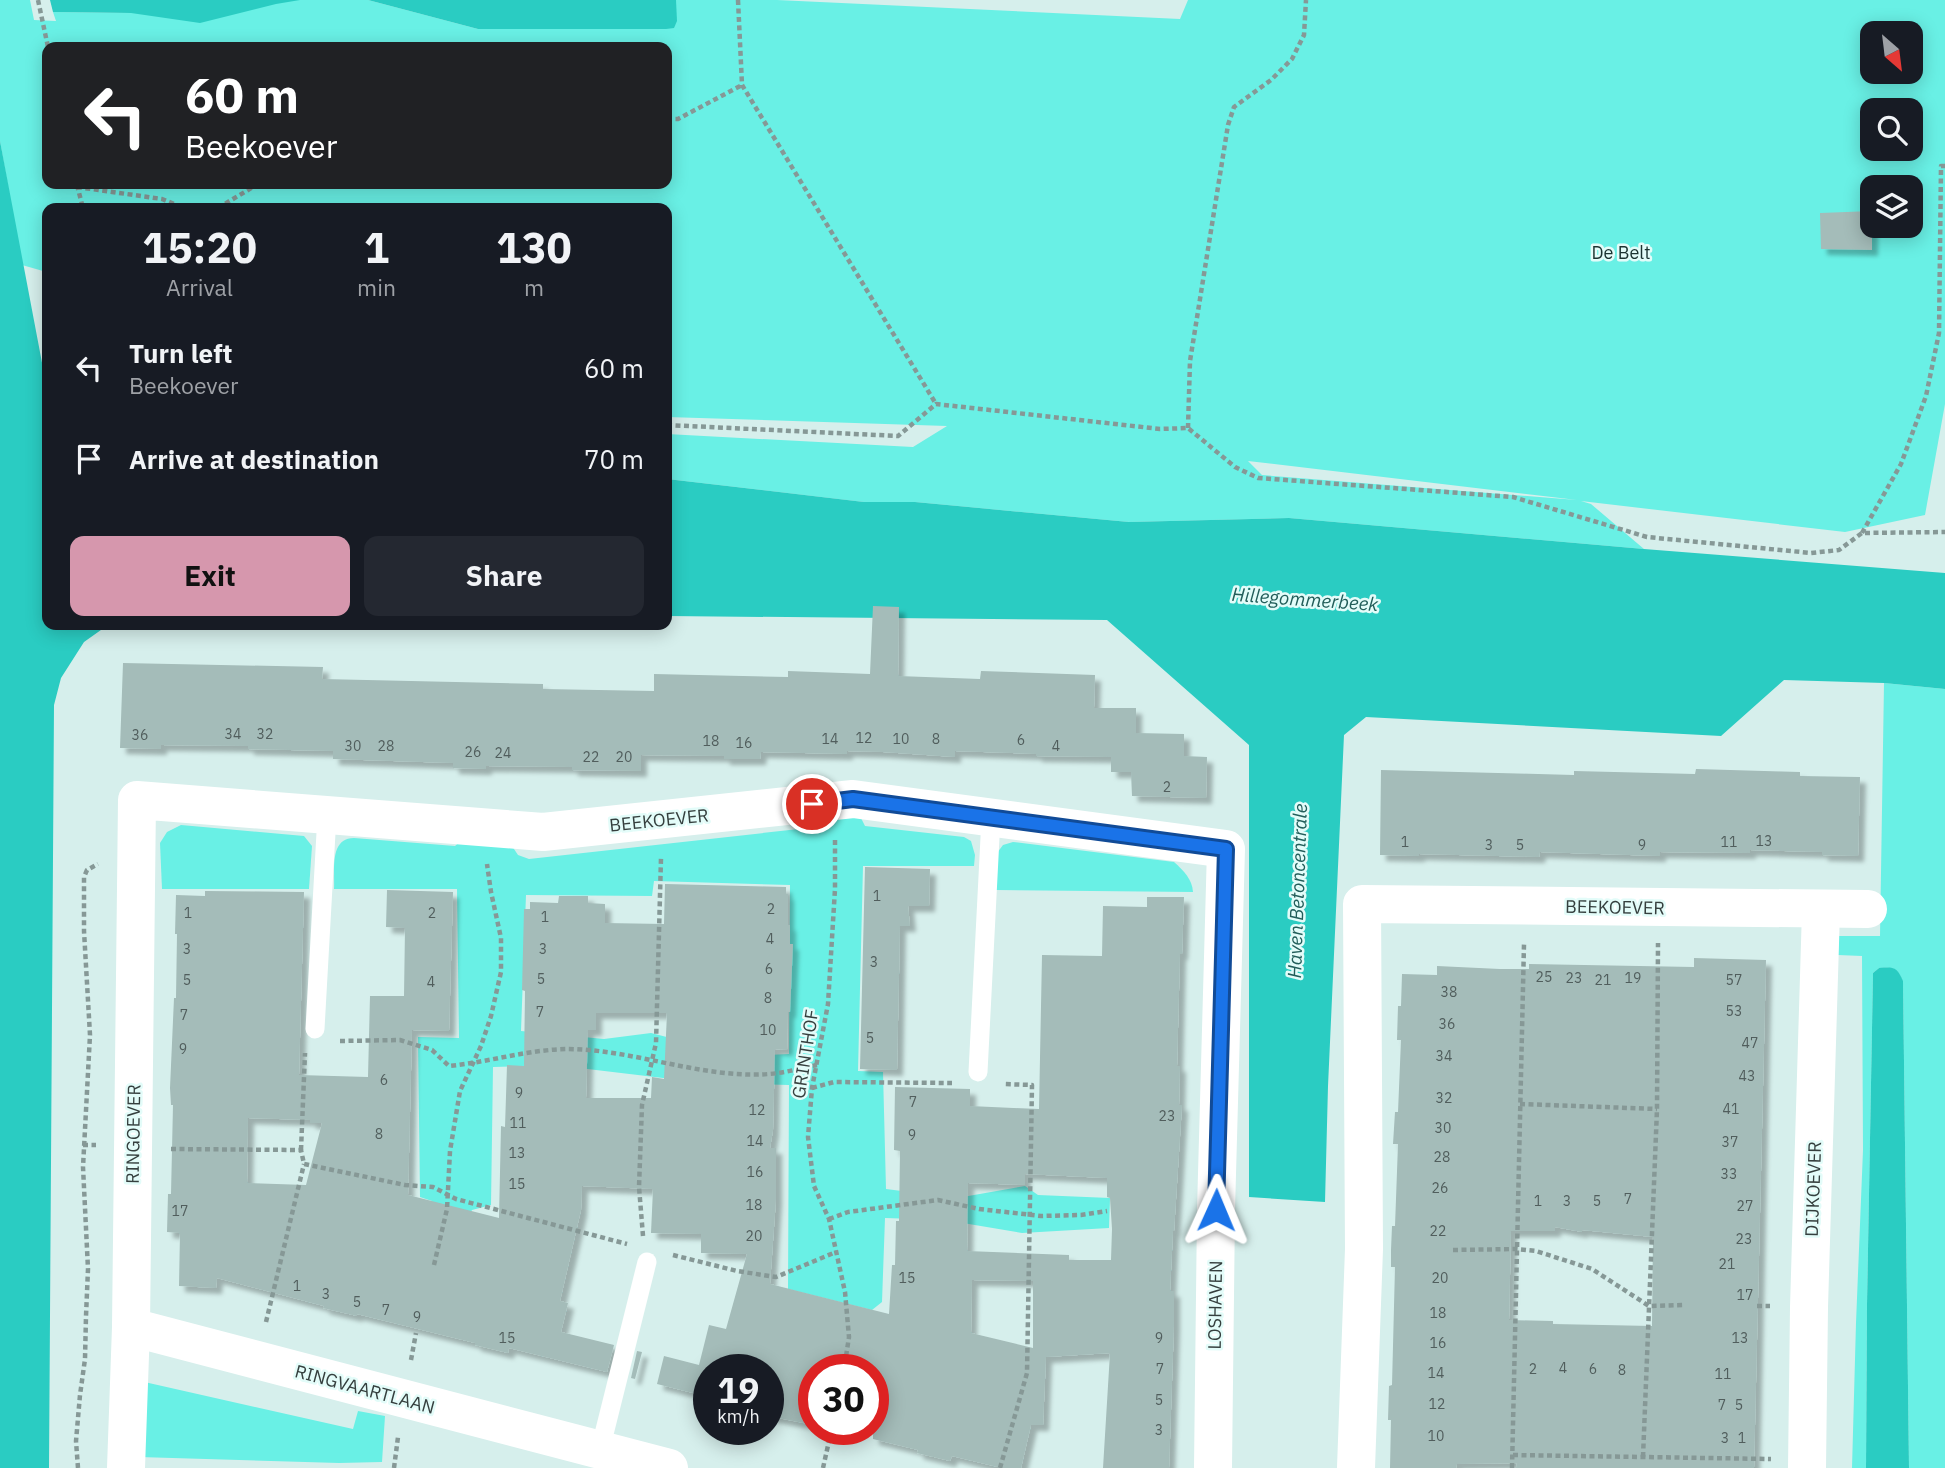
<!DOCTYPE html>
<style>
body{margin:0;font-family:"IBM Plex Sans",sans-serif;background:#242831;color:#f1f3f6;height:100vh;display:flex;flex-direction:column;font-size:26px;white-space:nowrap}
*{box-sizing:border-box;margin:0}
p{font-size:23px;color:#9ea1a6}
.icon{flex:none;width:38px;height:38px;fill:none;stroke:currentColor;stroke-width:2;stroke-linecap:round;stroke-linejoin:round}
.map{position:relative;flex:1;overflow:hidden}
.drawer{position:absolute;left:42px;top:203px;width:630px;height:427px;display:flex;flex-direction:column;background:#171b24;border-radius:14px;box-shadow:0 4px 18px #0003}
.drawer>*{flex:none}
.top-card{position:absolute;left:42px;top:42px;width:630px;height:147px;border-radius:14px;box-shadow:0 4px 18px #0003;background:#202124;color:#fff;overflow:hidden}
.needle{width:46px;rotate:152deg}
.tools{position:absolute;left:1860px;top:21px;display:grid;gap:14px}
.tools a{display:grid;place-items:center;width:63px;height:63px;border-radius:14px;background:#171b24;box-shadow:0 4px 18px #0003;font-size:35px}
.speed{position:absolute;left:693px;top:1354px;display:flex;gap:14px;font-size:35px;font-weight:700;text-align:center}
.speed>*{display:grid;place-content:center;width:91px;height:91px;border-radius:50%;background:#171b24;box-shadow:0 4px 18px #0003;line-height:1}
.speed small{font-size:18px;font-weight:400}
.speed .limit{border:10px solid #d22;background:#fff;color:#111}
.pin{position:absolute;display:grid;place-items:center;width:60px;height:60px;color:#fff;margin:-30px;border:4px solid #fff;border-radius:50%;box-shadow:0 2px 7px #0007}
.me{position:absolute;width:77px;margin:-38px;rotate:1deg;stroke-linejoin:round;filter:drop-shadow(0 0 5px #0008)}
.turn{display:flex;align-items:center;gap:24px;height:147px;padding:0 28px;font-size:32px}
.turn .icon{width:91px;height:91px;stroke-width:2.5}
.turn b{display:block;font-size:49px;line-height:60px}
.eta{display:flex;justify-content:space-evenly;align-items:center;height:119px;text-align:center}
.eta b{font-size:42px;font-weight:800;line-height:49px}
.primary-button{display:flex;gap:14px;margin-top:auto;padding:14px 28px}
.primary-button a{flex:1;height:80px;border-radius:14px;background:#d697ad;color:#111;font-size:28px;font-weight:800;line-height:80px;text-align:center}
.primary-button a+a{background:#242831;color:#f1f3f6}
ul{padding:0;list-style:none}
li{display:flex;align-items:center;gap:21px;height:91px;padding:0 28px}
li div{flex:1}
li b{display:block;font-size:26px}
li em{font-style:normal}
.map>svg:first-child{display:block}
</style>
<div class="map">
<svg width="1945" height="1468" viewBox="0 0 1945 1468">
<defs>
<filter id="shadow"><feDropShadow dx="6" dy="6" stdDeviation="2" flood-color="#0004"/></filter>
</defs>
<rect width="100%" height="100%" fill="#d6efec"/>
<g fill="#69f0e5" fill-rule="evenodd">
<path d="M0,0H30L34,20L56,21L53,12L131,13L269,0H368L478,29H502L648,14L675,0H777L1180,19L1188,0H1945V404L1925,515L1845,532L1581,501L1591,504L1644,549L1289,518L1129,522L915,502H864L667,479V434L913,447L947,426L667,417V208H47V276L43,271L22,265L0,141ZM1872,33H1911V72H1872ZM47,47H667V184H47ZM1872,110H1911V149H1872ZM1872,187H1911V226H1872ZM1248,461L1577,500L1262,475Z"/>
<path d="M1884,683L1945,689V1468H1909L1903,982C1897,967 1894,967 1879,968L1873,973L1867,1305L1866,1468H1852L1856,1323L1863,1150L1862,956L1838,955L1839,936H1880Z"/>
<path d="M855,806L865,826L964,837L971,841L975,855L974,866H863L858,1071L883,1072L886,1189L957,1198L1025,1186L1038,1195L1110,1198L1109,1228L1022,1233L945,1220L885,1218L882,1302L872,1310L788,1289L789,1085L705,1083L554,1065L493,1067L491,1205L472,1210L450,1253L432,1201L420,1197L418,1037L459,1038L457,889H334C335,871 329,838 354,838L455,846L471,832L504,834L518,855L529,859L808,828L817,811ZM654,881L790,885L789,1054L741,1056L651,1033L604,1039L521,1031L526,895L652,896Z"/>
<polygon points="181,825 304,836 312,846 309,889 162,889 160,843 167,832"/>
<path d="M1013,842L1174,862C1184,871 1192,879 1193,892L996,890L997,853L1003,845Z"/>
<polygon points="140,1381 353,1429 358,1411 385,1416 382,1462 339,1463 139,1457"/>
</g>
<g fill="#2accc2">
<polygon points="50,0 300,0 276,4 200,23 131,13 53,12"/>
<polygon points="368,0 676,0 677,21 674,28 666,29 478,29"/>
<polygon points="0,141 43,368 47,380 47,625 108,625 84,642 61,678 54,705 49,1468 0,1468"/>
<polygon points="667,479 864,502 915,502 1129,522 1289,518 1644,549 1945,573 1945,689 1884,683 1784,680 1721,736 1366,717 1344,735 1328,1086 1325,1202 1249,1197 1249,745 1107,620 667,616"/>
<path d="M1879,968C1894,967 1897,967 1903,981L1909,1468H1866L1867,1305L1873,973Z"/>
</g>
<g fill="#a4bcb9" fill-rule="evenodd" filter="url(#shadow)">
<polygon points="1872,211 1872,250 1821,249 1820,213"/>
<polygon points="873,606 899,607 898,676 980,679 981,671 1095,675 1094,708 1136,708 1136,733 1184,734 1184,756 1207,757 1206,798 1132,796 1131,772 1111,772 1111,757 1036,756 1036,754 955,751 955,757 883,752 847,751 847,754 761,752 760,759 724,759 724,756 641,755 641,771 572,770 572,767 486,766 486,769 453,768 453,763 333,759 333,751 248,749 248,746 161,745 161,749 120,748 123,663 323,667 322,679 543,684 543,689 654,691 654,674 788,677 788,671 870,674"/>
<polygon points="1696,769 1800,772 1800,776 1860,777 1858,856 1822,855 1822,852 1750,850 1750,853 1660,852 1660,856 1540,852 1539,857 1419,854 1419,856 1380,855 1381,770 1574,775 1574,771 1695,774"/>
<polygon points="865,867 930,869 929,906 908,906 910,926 900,926 897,1070 860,1069"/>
<path d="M665,884L786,887V894H788V925H790V944H793L790,1012H788L787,1050L775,1049L773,1130L770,1148H776V1199L770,1284L889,1314L892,1265H895L896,1221H899L900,1151L894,1150L895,1087L970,1089V1106L1039,1109L1042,955L1102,956L1103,906L1147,907V897H1184L1182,954H1180L1177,1066H1180L1179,1105H1182L1174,1231H1173L1170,1291H1174V1324L1169,1468H1103L1110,1353L1046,1357L1043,1425H1031L1021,1468H1002L952,1456L950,1461L917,1453L918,1450L873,1439V1370H814V1425L768,1416V1370H709V1397L657,1384L664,1356L699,1365L709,1325L726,1329L747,1254L701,1253V1234L651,1233L653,1189L582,1186L581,1210L560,1301L568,1303L561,1332L614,1345L607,1372L509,1348L508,1353L475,1345V1343L357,1314V1316L323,1308L324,1306L217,1278L216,1288L179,1286L180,1233L167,1232L168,1194H171L173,1105H171L170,1088L174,998H176L177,934H175L176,895L205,896V891L304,892L299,1075L368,1077L370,996H404L405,928L386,927L387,890L453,892L449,1031L412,1030L408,1195L499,1218L501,1126L505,1127L507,1065L524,1066L525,991L522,990L524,909H530V902L558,903L559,896H588V903L605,904V923L664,924ZM596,1013H667L664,1079L652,1077L651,1098H586L588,1030H596ZM248,1118L310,1120V1123H322L306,1185L247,1183ZM1025,1174L1107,1178V1197L1110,1198L1112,1229L1111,1260H1069V1255L967,1251L968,1183L1025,1185ZM972,1280L1033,1281V1348L971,1333Z"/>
<path d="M1694,958L1766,960L1754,1468H1516L1517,1463L1457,1464L1456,1468H1390L1391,1420H1388L1389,1386L1392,1385L1395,1267H1391V1250L1392,1226H1395L1398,1144H1393L1395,1112H1398L1401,1040H1397L1398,1006H1401L1402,974L1437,975V966L1500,969H1529V964L1694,967ZM1555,1227L1582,1232V1230L1653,1237L1652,1326L1553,1324V1321L1509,1320L1511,1231H1555Z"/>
<polygon points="637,1351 642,1352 635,1379 631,1378"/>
</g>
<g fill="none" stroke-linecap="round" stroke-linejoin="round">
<g stroke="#869896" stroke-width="4.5" stroke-dasharray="5 3.5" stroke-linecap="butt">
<polyline points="38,0 48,47"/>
<polyline points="738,0 742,85 936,404"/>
<polyline points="667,119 678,119 742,85"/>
<polyline points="77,185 83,208"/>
<polyline points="77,187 162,199 184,208"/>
<polyline points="218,208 258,184"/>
<polyline points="667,425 898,436 936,404 1160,429 1188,428 1235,467 1258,478 1513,497 1647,537 1811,553 1839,550 1862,533 1945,532"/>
<polyline points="1188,428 1190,361 1228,125 1234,107 1271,80 1292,59 1304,35 1306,0"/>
<polyline points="1862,533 1901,464 1926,396 1939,333 1941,166 1945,166"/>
<polyline points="835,840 835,889 828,1004 812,1088 808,1137 814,1186 829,1219 845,1292 849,1337 845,1363"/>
<path d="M340,1041L400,1040L432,1050L449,1066C489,1062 526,1050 566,1049C634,1049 701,1079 769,1074C785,1073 801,1068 817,1065"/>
<polyline points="812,1088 834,1082 952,1083"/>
<polyline points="1520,1104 1657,1109"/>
<polyline points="83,1145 96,1145"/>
<polyline points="171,1149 301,1150 304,1164 405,1185 433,1187 456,1199 627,1244"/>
<polyline points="301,1150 305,1053"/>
<polyline points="829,1219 848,1212 938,1200 979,1209 1041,1216 1081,1215 1107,1211"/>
<polyline points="643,1236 639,1187 642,1105 656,1043 661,858"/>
<polyline points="1453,1250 1517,1249 1536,1251 1592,1269 1649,1306 1685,1305"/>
<polyline points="673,1255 737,1271 776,1277 836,1252"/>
<polyline points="434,1265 447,1209 450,1151 460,1091 481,1046 491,1016 501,972 501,938 491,892 487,864"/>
<polyline points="1757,1306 1770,1306"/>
<polyline points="266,1322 304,1164"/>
<polyline points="411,1360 416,1333"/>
<polyline points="1513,1455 1771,1459"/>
<polyline points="1643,1457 1657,1109 1658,943"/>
<polyline points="78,1468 76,1441 80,1395 85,1359 86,1316 88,1269 83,1167 90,1035 84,931 84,877 87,870 98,864"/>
<polyline points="394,1468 398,1437"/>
<polyline points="823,1468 831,1432"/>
<polyline points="1000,1468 1027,1373 1032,1085 1003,1084"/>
<polyline points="1512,1468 1524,944"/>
</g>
<g stroke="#fff" stroke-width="19">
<polyline points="315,1029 327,815"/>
<polyline points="978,1072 991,818"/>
<polyline points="600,1450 647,1262"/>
</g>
<g stroke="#fff" stroke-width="38">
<polyline points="131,1327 669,1468"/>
<polyline points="126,1468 131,1327 137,800 543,832 853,799 1226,849 1216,1210 1213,1468"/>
<polyline points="1356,1468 1364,1249 1362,904 1868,909"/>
<polyline points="1807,1468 1809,1307 1821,910"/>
</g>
</g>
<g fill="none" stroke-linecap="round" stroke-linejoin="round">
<g stroke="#114b97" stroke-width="18">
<polyline id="route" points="812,804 853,799 1226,849 1216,1210"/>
</g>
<use href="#route" stroke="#1a73e8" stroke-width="12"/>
</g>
<g text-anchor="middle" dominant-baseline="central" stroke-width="5" stroke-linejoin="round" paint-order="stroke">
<g font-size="14" fill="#515e5d">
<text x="233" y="734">34</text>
<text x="265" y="734">32</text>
<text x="140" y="735">36</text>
<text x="864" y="738">12</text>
<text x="830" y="739">14</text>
<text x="901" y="739">10</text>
<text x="936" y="739">8</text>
<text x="1021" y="740">6</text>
<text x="711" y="741">18</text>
<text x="744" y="743">16</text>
<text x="353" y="746">30</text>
<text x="386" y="746">28</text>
<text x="1056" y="746">4</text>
<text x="473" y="752">26</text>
<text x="503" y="753">24</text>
<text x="591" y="757">22</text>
<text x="624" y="757">20</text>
<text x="1167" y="787">2</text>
<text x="1764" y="841">13</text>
<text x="1405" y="842">1</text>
<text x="1729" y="842">11</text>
<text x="1489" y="845">3</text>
<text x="1520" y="845">5</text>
<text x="1642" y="845">9</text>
<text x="877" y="896">1</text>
<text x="771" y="909">2</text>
<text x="188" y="913">1</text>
<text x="432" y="913">2</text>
<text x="545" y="917">1</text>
<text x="770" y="939">4</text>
<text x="187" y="949">3</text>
<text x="543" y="949">3</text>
<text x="874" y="962">3</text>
<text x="769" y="969">6</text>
<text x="1544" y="977">25</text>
<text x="1574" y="978">23</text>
<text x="1633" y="978">19</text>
<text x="541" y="979">5</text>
<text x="187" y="980">5</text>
<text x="1603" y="980">21</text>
<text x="1734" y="980">57</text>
<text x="431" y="982">4</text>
<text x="1449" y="992">38</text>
<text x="768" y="998">8</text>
<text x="1734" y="1011">53</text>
<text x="540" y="1012">7</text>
<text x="184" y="1015">7</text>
<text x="1447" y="1024">36</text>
<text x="768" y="1030">10</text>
<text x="870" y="1038">5</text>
<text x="1750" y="1043">47</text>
<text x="183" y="1049">9</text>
<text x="1444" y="1056">34</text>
<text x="1747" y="1076">43</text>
<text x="384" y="1080">6</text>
<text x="519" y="1093">9</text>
<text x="1444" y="1098">32</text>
<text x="913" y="1102">7</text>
<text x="1731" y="1109">41</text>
<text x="757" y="1110">12</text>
<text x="1167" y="1116">23</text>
<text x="518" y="1123">11</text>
<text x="1443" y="1128">30</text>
<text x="379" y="1134">8</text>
<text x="912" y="1135">9</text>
<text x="755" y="1141">14</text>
<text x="1730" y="1142">37</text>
<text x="517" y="1153">13</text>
<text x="1442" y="1157">28</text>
<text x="755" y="1172">16</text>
<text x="1729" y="1174">33</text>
<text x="517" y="1184">15</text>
<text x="1440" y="1188">26</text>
<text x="1628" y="1199">7</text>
<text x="1538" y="1201">1</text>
<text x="1567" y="1201">3</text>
<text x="1597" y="1201">5</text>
<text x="754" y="1205">18</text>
<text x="1745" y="1206">27</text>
<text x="180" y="1211">17</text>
<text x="1438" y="1231">22</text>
<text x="754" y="1236">20</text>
<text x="1744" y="1239">23</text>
<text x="1727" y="1264">21</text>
<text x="907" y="1278">15</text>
<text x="1440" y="1278">20</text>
<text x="297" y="1286">1</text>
<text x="326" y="1294">3</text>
<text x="1745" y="1295">17</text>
<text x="357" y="1302">5</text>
<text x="386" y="1310">7</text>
<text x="1438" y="1313">18</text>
<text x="417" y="1317">9</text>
<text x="507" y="1338">15</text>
<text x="1159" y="1338">9</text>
<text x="1740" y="1338">13</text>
<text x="1438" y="1343">16</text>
<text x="1563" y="1368">4</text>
<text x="1160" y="1369">7</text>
<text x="1533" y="1369">2</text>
<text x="1593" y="1369">6</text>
<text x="1622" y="1370">8</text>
<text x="1436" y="1373">14</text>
<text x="1723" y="1374">11</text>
<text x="1159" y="1400">5</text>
<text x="1437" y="1404">12</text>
<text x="1722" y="1405">7</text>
<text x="1739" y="1405">5</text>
<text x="1159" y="1430">3</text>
<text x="1436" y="1436">10</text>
<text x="1725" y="1438">3</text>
<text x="1742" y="1438">1</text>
</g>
<g font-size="18" fill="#1b3331" stroke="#e3fcf9">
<text x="1621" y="252">De Belt</text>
</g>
<g font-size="18" fill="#353f3e" stroke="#e3fcf9">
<text transform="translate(659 820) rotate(-6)">BEEKOEVER</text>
<text transform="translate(1615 907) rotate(1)">BEEKOEVER</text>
<text transform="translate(805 1054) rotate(-81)">GRINTHOF</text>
<text transform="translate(133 1134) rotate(-89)">RINGOEVER</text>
<text transform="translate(1813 1189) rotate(-88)">DIJKOEVER</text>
<text transform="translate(1215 1305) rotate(-89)">LOSHAVEN</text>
<text transform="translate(365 1389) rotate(15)">RINGVAARTLAAN</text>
</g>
<g font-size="19" font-style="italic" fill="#225e5a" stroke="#e3fcf9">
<text transform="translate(1305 599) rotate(4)">Hillegommerbeek</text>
<text transform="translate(1297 891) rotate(-88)">Haven Betoncentrale</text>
</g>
</g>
</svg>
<div class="tools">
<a><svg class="needle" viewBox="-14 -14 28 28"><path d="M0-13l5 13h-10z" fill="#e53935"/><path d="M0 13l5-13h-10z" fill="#9ea1a6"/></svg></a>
<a><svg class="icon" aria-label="search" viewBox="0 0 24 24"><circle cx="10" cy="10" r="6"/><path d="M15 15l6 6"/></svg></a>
<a><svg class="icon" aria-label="layers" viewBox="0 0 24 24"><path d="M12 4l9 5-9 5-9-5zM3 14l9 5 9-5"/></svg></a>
</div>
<div class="speed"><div>19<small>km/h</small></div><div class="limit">30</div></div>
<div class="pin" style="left:812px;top:804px;background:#d93025"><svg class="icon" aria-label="arrive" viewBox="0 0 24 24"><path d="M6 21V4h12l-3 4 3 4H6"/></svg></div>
<svg class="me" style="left:1216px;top:1210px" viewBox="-20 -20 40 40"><path d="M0-17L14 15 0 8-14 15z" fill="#1a73e8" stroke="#fff" stroke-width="4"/></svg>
<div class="top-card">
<div class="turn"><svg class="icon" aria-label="left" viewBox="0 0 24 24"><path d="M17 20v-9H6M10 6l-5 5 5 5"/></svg><div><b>60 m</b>Beekoever</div></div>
</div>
<section class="drawer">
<div class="eta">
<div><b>15:20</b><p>Arrival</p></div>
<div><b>1</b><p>min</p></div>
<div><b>130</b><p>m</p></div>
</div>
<ul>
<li><svg class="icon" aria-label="left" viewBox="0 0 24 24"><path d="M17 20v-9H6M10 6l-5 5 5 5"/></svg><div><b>Turn left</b><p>Beekoever</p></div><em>60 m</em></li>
<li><svg class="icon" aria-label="arrive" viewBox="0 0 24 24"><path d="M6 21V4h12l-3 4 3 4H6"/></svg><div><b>Arrive at destination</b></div><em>70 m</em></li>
</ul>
<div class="primary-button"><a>Exit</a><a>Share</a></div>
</section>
</div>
